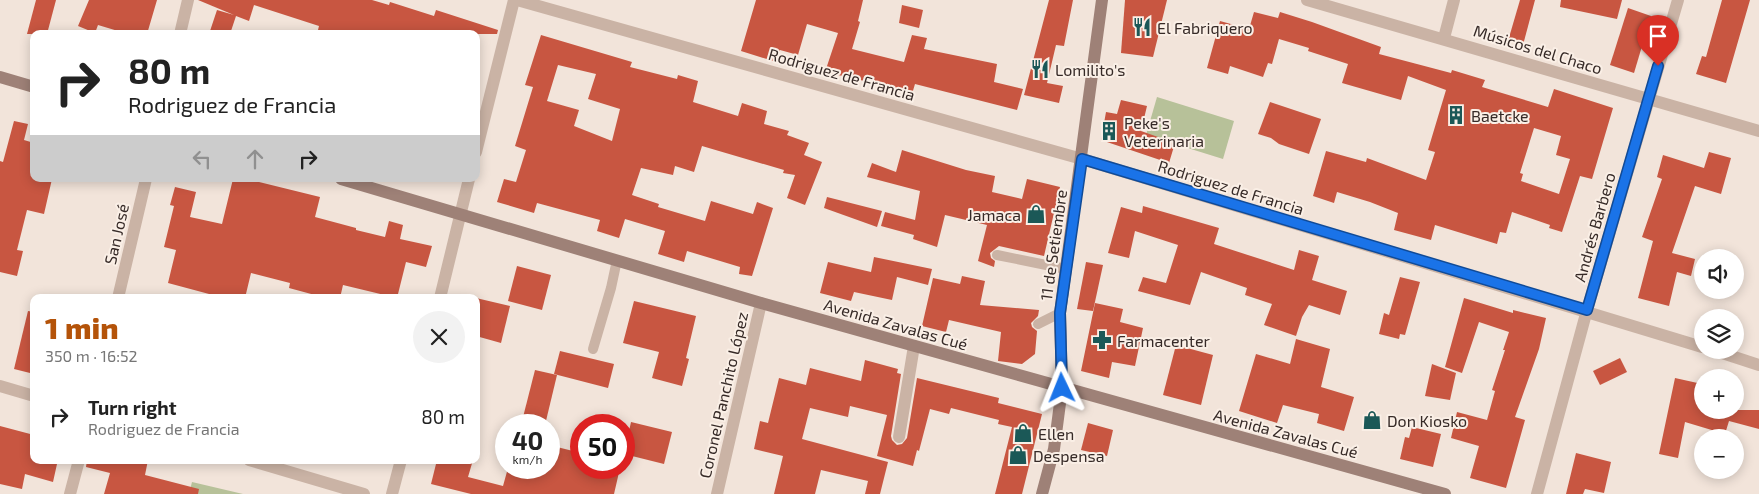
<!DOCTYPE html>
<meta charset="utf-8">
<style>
body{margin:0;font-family:"Exo 2",sans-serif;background:#f2f2f2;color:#222;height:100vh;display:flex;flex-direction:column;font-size:19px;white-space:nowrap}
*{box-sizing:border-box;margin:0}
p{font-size:16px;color:#767676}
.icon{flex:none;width:28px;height:28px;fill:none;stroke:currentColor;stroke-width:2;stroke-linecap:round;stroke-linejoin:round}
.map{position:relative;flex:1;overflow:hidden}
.side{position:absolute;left:30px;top:294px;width:450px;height:170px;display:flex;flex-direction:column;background:#fff;border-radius:10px;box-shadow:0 2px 12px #0003}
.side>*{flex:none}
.guide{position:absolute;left:30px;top:30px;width:450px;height:152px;border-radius:10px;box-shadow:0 2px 12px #0003;background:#fff;color:#222;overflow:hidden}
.tools{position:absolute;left:1694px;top:249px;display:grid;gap:10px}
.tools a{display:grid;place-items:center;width:50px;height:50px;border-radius:50%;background:#fff;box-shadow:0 2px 12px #0003;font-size:25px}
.speed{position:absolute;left:495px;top:414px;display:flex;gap:10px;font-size:25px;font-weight:700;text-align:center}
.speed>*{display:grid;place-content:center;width:65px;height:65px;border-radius:50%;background:#fff;box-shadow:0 2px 12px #0003;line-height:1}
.speed small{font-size:12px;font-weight:400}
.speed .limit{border:8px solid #d22;background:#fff;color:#111}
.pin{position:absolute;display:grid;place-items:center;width:42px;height:42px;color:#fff;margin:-51px -21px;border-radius:50% 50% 50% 0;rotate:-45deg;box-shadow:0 0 5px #0007}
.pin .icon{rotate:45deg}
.me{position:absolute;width:55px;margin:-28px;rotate:358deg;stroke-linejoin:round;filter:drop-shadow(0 0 4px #0008)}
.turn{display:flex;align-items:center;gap:18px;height:105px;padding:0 15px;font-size:22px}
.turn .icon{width:65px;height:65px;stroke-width:2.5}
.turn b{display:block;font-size:35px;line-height:42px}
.lanes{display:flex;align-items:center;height:48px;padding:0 15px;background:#0003;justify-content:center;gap:25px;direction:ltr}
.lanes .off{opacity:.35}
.round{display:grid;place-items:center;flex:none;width:52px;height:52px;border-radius:26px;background:#f2f2f2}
.headline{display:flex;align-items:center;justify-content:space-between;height:85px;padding:0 15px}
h1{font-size:30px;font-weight:800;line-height:38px;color:#b45309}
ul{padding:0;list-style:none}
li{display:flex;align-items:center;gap:15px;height:75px;padding:0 15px}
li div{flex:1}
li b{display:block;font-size:19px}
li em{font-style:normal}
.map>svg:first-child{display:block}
</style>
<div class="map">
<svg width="1759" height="494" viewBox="0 0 1759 494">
<rect width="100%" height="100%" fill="#f2e4da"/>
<g fill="#b7c199">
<polygon points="1157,97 1234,121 1223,159 1146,135"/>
<polygon points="192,482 243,494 189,494"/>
</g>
<g fill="#c85641" fill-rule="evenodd">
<polygon points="36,0 56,0 47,34 27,34"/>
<polygon points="89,0 157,0 147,34 128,34 98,25 95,33 78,26"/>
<polygon points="198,0 372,0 389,5 390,2 434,16 436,10 498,30 497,34 317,34 319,26 254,5 249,21 236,16 230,34 209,34 217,10 234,15"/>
<polygon points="756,0 863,0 858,21 860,22 852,49 904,62 912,35 927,38 924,49 997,64 994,82 1023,89 1017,110 915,84 912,94 895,88 825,72 838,33 807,24 798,55 780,50 776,62 741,51"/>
<polygon points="1049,0 1073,0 1064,46 1056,45 1047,83 1063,86 1059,103 1024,95"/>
<polygon points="1125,0 1167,0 1153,57 1121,53"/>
<polygon points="1520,0 1535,0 1523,45 1508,41"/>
<polygon points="1561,0 1622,0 1617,19 1560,7"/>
<polygon points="1722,0 1750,0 1726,83 1696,74 1702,56 1706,57"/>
<polygon points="902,5 923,10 919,28 899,23"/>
<polygon points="1628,8 1651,16 1634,73 1610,65"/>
<path d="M1254,12L1278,18L1280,12L1312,22L1381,47L1379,54L1451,73L1452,70L1485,80L1482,87L1548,107L1554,89L1613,108L1592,179L1580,176L1562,232L1549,228L1550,225L1512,212L1506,233L1500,232L1497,244L1435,225L1431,240L1394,230L1398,213L1370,202L1337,192L1334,203L1313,196L1326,151L1366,162L1367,158L1426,180L1435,152L1428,150L1446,90L1408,76L1401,100L1342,83L1348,64L1308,51L1309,48L1279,39L1272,64L1268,63L1263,77L1230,66L1228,74L1207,68L1220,21L1249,29ZM1534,128L1561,136L1556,155L1570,159L1559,194L1521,181L1523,174L1520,173Z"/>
<path d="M541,35L632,62L630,67L677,79L678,75L698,81L693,102L738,116L742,103L767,111L764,124L789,131L787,135L809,143L804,155L822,162L805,205L787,198L795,175L783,173L784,170L702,146L694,172L675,166L673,175L641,168L632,195L659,204L658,207L705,221L711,201L753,214L757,202L773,208L752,276L739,274L740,267L687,251L684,262L658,254L665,231L625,219L619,238L597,231L600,220L537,203L534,213L497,202L504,179L516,182L526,150L515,146L533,87L525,85ZM558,65L596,74L588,99L620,109L612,141L574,126L579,110L547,101Z"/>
<polygon points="1121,100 1147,106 1141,131 1175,143 1169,163 1101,140 1106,112 1117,114"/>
<polygon points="1270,102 1321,119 1309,154 1279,144 1271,138 1258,134"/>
<polygon points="14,121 28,124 24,140 34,143 34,179 52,179 44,214 27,210 17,250 23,251 17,276 0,272 0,161 3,162"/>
<polygon points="902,150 966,170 995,176 992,192 1022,199 1027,179 1060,187 1044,256 999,246 990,253 991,258 995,261 994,267 978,261 987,225 945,215 937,247 913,239 914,235 881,226 885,212 915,220 920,191 867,177 872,163 896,172"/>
<polygon points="1709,152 1731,158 1721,194 1695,186 1672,253 1695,259 1691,276 1677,272 1669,306 1638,298 1653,241 1642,237 1662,179 1657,177 1663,155 1704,168"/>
<polygon points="233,179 247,179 320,197 315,217 356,228 356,230 385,237 389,221 403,225 400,239 432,246 426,267 406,262 397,298 343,285 340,298 326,298 289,288 290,283 251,273 245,298 224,298 168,283 176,250 164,247 174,206 170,205 175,187 196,192 190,217 222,224"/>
<polygon points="827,197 882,211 877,227 824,208"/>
<polygon points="1143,206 1219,228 1214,244 1294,270 1299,250 1319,256 1312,280 1347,291 1340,315 1309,305 1302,317 1296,336 1264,325 1272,304 1245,295 1247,288 1201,272 1190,305 1138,291 1143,277 1166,283 1178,245 1135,231 1129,258 1108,253 1121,207 1142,213"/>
<polygon points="874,257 932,269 928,285 897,277 892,300 854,292 851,301 820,293 828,262 871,272"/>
<polygon points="1086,262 1103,265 1093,311 1077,309"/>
<polygon points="517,266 551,275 542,310 508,301"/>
<polygon points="962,276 985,281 980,305 1039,310 1038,316 1031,323 1032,327 1037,331 1035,354 1022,364 998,361 1001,332 949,320 946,332 922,326 933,278 960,284"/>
<polygon points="1400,277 1420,282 1405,335 1400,334 1399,339 1379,334 1384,313 1389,315"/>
<polygon points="476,298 510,306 501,343 476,336"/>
<polygon points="1464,298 1513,313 1513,310 1546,318 1539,349 1515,417 1525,420 1506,488 1470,478 1479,446 1451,438 1457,412 1487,420 1495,391 1492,390 1505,350 1503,350 1509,332 1479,322 1462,373 1445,367"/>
<polygon points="634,301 696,316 686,358 689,359 682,386 652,378 659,352 623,343"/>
<polygon points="1095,303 1123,309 1120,322 1143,328 1135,366 1112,362 1109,378 1081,371"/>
<polygon points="28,311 34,312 34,374 14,369"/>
<polygon points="1296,339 1330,349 1321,387 1354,397 1344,431 1317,423 1319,414 1283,405 1277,423 1239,411 1256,354 1290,364"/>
<polygon points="1176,345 1213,355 1201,405 1163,395"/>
<polygon points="560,351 614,364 608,388 554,374"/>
<polygon points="1620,358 1627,372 1600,385 1593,371"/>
<polygon points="865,360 898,369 897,373 901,374 891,436 892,440 897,445 902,444 907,438 917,378 999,398 998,403 1042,414 1022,494 995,494 1012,427 998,424 999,420 951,408 949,414 930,409 919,451 917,450 913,466 877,456 887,415 850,406 848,417 810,408 802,439 888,462 880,494 865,494 868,481 821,470 815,494 774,494 783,456 754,449 760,421 768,423 779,378 806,385 810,368 861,381"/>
<polygon points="1432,364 1456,373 1450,400 1425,396"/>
<polygon points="535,370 557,375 545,425 521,425"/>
<polygon points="1675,378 1702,384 1702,410 1759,410 1759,429 1729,421 1725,434 1685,422 1678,458 1659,454"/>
<polygon points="631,422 672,432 664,464 624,454"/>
<polygon points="1088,423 1113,430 1107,456 1081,450"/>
<polygon points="0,426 34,435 34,460 57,464 53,482 25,474 22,489 0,484"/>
<polygon points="1412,427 1441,434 1433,467 1400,459 1405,437 1409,438"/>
<polygon points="549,445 581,453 581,468 620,468 614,494 471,494 431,484 437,460 473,460 468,477 503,486 508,468 549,468"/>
<polygon points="1576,453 1611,462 1604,493 1585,489 1583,494 1566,494"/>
<polygon points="87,460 148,460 145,475 199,489 198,494 104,494 110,473 86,467"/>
</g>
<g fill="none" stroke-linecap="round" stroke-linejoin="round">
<g stroke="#cab3a5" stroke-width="10">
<polyline points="997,255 1066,269"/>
<polyline points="1038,324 1060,313"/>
<polyline points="593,349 611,288 617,260"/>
</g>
<g stroke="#cab3a5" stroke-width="12">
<polyline points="517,0 1082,159 1702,347"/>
<polyline points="1307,0 1759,131"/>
<polyline points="180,34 188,0"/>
<polyline points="1444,38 1454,0"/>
<polyline points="476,152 514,0"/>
<polyline points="118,298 146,179"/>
<polyline points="440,298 469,179"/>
<polyline points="1713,350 1759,365"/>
<polyline points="0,386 34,396"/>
<polyline points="899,437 914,346"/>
<polyline points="249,460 364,494"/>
<polyline points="70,494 79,460"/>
<polyline points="392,494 401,460"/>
<polyline points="717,494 761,303"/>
</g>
<polyline stroke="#cab3a5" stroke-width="12" points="1537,494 1587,310 1678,0"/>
<g stroke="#9e8177" stroke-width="12">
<polyline points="0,77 34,87"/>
<polyline points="341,179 761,303 1445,494"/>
<polyline points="1042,494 1054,449 1062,388 1060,313 1102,0"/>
</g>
</g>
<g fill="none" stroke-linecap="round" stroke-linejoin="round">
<g stroke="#114b97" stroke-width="12">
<polyline id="route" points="1062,388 1060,313 1082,159 1587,310 1658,66"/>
</g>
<use href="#route" stroke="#1a73e8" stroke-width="9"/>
</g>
<defs>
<g id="restaurant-bare" transform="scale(1.5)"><path d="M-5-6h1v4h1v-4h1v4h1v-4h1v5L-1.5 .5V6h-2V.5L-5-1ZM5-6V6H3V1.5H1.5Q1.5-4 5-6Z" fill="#1b5857" stroke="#faefe6" stroke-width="2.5" paint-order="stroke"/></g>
<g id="building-bare" transform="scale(1.5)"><path d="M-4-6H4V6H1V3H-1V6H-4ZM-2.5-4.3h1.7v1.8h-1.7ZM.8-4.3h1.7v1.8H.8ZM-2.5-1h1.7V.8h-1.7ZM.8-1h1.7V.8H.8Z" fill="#1b5857" stroke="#faefe6" stroke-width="2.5" paint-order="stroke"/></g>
<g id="shop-bare" transform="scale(1.5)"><path d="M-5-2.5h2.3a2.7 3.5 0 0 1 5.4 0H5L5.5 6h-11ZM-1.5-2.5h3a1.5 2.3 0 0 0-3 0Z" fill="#1b5857" stroke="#faefe6" stroke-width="2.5" paint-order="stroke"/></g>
<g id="pharmacy-bare" transform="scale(1.5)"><path d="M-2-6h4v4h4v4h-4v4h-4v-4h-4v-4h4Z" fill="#1b5857" stroke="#faefe6" stroke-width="2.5" paint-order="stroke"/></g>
</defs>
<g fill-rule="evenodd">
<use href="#restaurant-bare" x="1142" y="27"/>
<use href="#restaurant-bare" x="1040" y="69"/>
<use href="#building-bare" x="1456" y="115"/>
<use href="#building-bare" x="1109" y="131"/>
<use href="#shop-bare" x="1036" y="214"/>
<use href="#pharmacy-bare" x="1102" y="340"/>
<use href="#shop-bare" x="1372" y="420"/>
<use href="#shop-bare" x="1023" y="433"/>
<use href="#shop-bare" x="1018" y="455"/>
</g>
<g text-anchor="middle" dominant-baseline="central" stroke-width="4" stroke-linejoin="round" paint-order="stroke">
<g font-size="16" fill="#362a27" stroke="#faefe6" text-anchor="start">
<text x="1157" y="27">El Fabriquero</text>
<text x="1055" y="69">Lomilito's</text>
<text x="1471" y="115">Baetcke</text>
<text x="1124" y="122">Peke's<tspan x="1124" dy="18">Veterinaria</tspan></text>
<text x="1021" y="214" text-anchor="end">Jamaca</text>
<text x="1117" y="340">Farmacenter</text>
<text x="1387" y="420">Don Kiosko</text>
<text x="1038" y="433">Ellen</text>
<text x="1033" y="455">Despensa</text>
</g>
<g font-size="16" fill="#362a27" stroke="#faefe6">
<text transform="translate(1538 49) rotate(17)">Músicos del Chaco</text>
<text transform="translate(842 74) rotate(16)">Rodriguez de Francia</text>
<text transform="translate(1231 187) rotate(17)">Rodriguez de Francia</text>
<text transform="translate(1594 227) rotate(-74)">Andrés Barbero</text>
<text transform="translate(116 234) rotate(-77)">San José</text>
<text transform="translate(1053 245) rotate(-82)">11 de Setiembre</text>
<text transform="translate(896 324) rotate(16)">Avenida Zavalas Cué</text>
<text transform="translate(723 395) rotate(-77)">Coronel Panchito López</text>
<text transform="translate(1286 433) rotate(15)">Avenida Zavalas Cué</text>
</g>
</g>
</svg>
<div class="tools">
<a><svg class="icon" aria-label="sound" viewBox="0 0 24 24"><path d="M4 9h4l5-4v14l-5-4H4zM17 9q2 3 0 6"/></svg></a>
<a><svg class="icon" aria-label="layers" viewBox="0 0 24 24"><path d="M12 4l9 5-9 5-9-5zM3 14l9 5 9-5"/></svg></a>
<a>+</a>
<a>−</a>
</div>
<div class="speed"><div>40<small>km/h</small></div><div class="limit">50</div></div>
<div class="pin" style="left:1658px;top:66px;background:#d93025"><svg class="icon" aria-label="arrive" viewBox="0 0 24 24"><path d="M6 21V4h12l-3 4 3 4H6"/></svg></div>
<svg class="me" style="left:1062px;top:388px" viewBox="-20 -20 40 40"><path d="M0-17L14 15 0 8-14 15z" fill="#1a73e8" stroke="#fff" stroke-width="4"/></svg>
<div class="guide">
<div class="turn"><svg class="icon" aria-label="right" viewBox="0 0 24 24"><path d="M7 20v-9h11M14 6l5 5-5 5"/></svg><div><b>80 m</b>Rodriguez de Francia</div></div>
<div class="lanes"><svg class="icon off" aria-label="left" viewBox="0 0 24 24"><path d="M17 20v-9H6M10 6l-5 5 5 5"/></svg><svg class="icon off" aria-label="ahead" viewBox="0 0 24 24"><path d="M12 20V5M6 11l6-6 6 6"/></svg><svg class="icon" aria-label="right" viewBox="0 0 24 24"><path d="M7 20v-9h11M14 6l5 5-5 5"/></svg></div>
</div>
<section class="side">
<div class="headline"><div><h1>1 min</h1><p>350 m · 16:52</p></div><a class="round"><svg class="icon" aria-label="close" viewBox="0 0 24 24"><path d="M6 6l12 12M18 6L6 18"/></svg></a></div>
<ul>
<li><svg class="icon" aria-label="right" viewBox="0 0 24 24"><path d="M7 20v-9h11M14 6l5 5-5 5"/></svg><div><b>Turn right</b><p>Rodriguez de Francia</p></div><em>80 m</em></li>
</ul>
</section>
</div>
